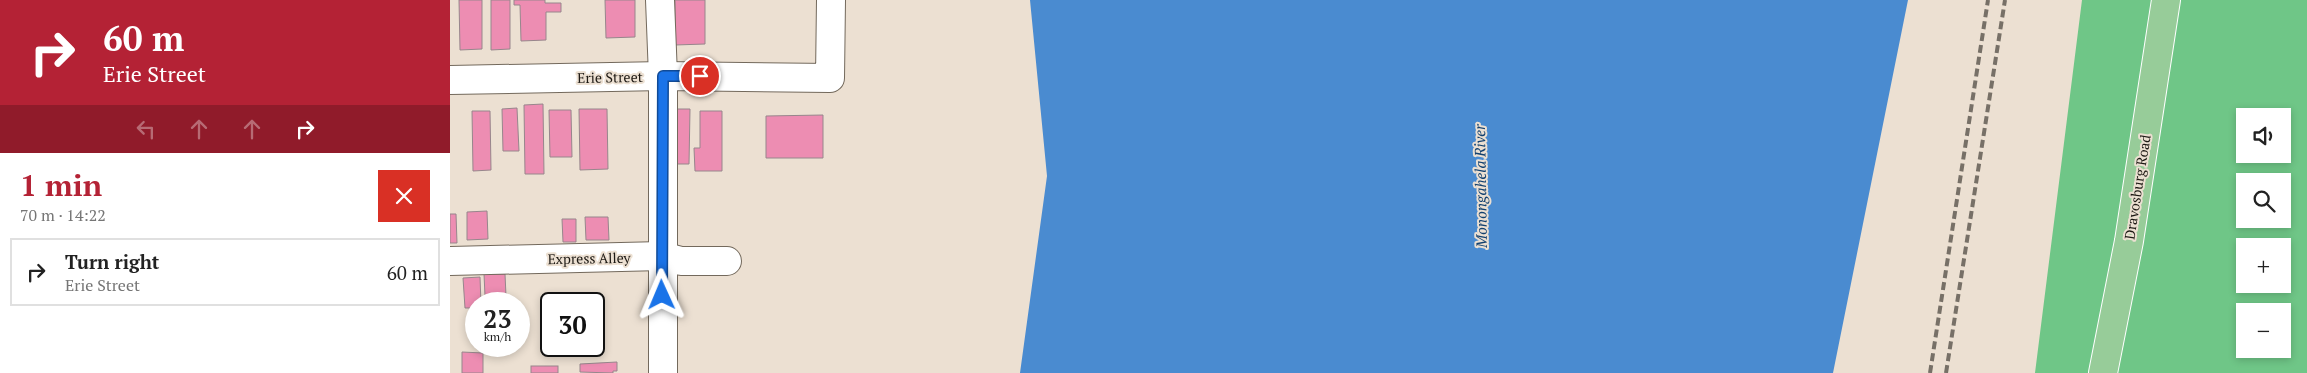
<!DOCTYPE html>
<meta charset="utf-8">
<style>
body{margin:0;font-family:"PT Serif",serif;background:#f6f6f6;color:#222;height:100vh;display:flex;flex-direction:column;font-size:19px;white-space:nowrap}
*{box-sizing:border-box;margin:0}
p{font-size:16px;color:#767676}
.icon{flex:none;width:28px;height:28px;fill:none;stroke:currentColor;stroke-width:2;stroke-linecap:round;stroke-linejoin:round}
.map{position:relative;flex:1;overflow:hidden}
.side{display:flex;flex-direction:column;background:#fff;width:450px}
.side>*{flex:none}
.banner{background:#b42235;color:#fff;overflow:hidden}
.fabs{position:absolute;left:1786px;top:108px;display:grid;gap:10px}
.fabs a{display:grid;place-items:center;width:55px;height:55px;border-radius:0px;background:#fff;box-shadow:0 2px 8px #0003;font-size:25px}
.speed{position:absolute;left:15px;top:292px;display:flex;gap:10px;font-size:25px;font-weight:700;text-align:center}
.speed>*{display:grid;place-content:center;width:65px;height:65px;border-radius:50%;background:#fff;box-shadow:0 2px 8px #0003;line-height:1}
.speed small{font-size:12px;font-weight:400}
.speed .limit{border:2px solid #111;border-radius:8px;background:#fff;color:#111}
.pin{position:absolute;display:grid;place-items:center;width:42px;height:42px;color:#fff;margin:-21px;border:2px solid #fff;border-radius:50%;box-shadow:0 1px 5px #0007}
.me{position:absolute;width:55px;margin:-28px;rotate:359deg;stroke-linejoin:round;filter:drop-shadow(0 0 4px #0008)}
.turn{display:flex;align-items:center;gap:18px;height:105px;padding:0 20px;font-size:22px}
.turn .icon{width:65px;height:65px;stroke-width:2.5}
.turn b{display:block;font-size:35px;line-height:42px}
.lanes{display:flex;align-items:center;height:48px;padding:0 20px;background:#0003;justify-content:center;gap:25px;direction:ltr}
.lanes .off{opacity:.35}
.round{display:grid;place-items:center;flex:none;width:52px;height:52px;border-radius:0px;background:#f6f6f6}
.overview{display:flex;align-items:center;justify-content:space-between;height:85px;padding:0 20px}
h1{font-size:30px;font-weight:600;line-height:38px;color:#b42235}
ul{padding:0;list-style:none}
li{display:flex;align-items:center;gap:15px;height:68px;margin:0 10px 8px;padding:0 10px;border:2px solid #e0e0e0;border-radius:0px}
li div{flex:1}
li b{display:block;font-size:19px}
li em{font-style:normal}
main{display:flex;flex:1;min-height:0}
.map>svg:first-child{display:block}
</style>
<main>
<section class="side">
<div class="banner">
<div class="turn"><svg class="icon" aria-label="right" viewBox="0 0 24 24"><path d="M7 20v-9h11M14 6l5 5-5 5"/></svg><div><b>60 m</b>Erie Street</div></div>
<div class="lanes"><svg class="icon off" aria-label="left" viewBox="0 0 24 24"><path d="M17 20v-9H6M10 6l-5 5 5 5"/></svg><svg class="icon off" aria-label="ahead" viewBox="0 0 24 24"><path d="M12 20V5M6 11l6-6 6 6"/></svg><svg class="icon off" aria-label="ahead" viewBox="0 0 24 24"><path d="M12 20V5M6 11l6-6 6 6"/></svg><svg class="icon" aria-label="right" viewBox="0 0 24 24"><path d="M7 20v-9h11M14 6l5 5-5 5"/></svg></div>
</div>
<div class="overview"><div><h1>1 min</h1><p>70 m · 14:22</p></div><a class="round" style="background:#d93025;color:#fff"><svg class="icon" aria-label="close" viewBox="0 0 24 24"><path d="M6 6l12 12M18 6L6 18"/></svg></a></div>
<ul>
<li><svg class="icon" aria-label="right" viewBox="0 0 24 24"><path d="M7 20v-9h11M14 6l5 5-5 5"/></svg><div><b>Turn right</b><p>Erie Street</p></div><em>60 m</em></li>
</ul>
</section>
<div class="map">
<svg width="1857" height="373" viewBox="0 0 1857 373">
<rect width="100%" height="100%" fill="#ece0d2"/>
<path fill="#6fc687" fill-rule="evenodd" d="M1632,0H1857V373H1585ZM1795,116H1832V154H1795ZM1795,181H1832V219H1795ZM1795,246H1832V284H1795ZM1795,311H1832V349H1795Z"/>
<polygon fill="#4a8bd0" points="580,0 1458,0 1383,373 570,373 597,176"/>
<g fill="#ed8db2" stroke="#97868c">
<polygon points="9,0 32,0 32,49 10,50"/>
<polygon points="41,0 60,0 60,49 41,50"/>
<polygon points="64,0 95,0 95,3 111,3 111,12 96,12 96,40 71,41 70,5 64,5"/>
<polygon points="155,0 185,0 185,37 156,38"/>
<polygon points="225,0 255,0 255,44 225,45"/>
<polygon points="93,104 94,174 75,174 74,105"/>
<polygon points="67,108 69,151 53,151 52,109"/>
<polygon points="129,109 157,109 158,169 130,170"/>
<polygon points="221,109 240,109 239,164 221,164"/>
<polygon points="99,110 121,110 122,157 100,157"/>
<polygon points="22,111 40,111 41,170 23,171"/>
<polygon points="250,111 272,111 272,171 245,171 244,148 250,148"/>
<polygon points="373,115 373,158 316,158 316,116"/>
<polygon points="37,211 38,239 17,240 17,212"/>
<polygon points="0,214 6,214 7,243 0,243"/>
<polygon points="135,217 158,217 159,240 136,240"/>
<polygon points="112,219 126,219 126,242 113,242"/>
<polygon points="34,274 55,274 56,296 35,296"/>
<polygon points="30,277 31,304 26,304 26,308 15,308 13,278"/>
<polygon points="12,352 33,353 33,373 12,373"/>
<polygon points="167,362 167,371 163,371 163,373 130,372 130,364"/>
<rect x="81" y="366" width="27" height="7"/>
</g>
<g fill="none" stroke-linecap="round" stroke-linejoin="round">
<g stroke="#73695c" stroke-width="30">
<g id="minor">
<polyline points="210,0 213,76 213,373"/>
<polyline points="0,80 213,76 380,78 381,0"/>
<polyline points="0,261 212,256 231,261 277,261"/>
</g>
</g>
<g stroke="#fff" stroke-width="30">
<polyline id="major" points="1653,373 1679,241 1716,0"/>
</g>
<use href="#minor" stroke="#fff" stroke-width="28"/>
<use href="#major" stroke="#97cc99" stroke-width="28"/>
<g stroke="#777067" stroke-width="4" stroke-dasharray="8 4" stroke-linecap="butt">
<polyline points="1480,373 1538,0"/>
<polyline points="1496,373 1555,0"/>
</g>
</g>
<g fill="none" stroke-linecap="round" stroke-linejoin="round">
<g stroke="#114b97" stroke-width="12">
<polyline id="route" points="212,295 213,76 250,76"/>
</g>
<use href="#route" stroke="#1a73e8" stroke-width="9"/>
</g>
<g text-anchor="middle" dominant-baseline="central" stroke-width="4" stroke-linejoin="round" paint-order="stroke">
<g font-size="14" fill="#1d1914" stroke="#ece0d2">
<text transform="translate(160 77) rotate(-1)">Erie Street</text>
<text transform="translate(1687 187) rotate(-81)">Dravosburg Road</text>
<text transform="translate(139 258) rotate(-1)">Express Alley</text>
</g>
<g font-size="15" font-style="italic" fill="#13416f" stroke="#ece0d2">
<text transform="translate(1030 186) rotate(-91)">Monongahela River</text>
</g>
</g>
</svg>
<div class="fabs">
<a><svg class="icon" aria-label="sound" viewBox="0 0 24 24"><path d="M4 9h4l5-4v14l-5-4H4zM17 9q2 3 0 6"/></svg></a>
<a><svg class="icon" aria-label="search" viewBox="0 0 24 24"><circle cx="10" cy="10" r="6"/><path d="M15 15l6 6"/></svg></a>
<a>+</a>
<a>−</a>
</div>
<div class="speed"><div>23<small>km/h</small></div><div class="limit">30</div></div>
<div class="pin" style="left:250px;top:76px;background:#d93025"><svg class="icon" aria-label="arrive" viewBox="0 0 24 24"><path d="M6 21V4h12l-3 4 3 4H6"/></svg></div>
<svg class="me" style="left:212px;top:295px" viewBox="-20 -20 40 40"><path d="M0-17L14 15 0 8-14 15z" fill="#1a73e8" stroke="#fff" stroke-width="4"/></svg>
</div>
</main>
